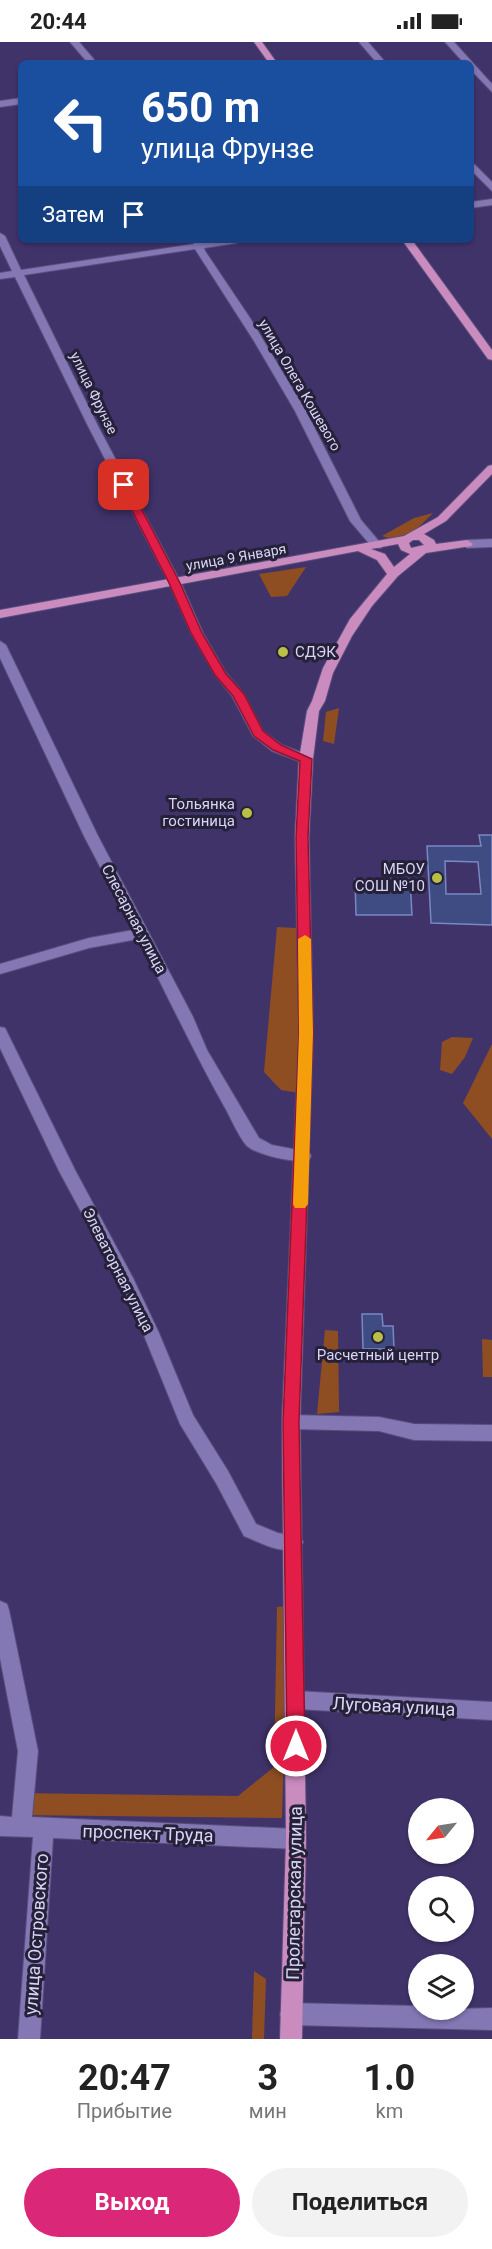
<!DOCTYPE html>
<html lang="ru">
<meta charset="utf-8">
<style>
body{margin:0;font-family:Roboto,sans-serif;background:#f2f2f2;color:#222;height:100vh;display:flex;flex-direction:column;font-size:22px;white-space:nowrap}
*{box-sizing:border-box;margin:0}
p{font-size:20px;color:#767676}
.icon{flex:none;width:33px;height:33px;fill:none;stroke:currentColor;stroke-width:2;stroke-linecap:round;stroke-linejoin:round}
.map{position:relative;height:1997px;overflow:hidden}
.drawer{display:flex;flex-direction:column;background:#fff;flex:1}
.drawer>*{flex:none}
.top-card{position:absolute;left:18px;top:18px;width:456px;height:183px;border-radius:9px;box-shadow:0 2px 4px #0004;background:#1a4fa0;color:#fff;overflow:hidden}
.needle{width:39px;rotate:240deg}
.fabs{position:absolute;left:408px;top:1756px;display:grid;gap:12px}
.fabs a{display:grid;place-items:center;width:66px;height:66px;border-radius:50%;background:#fff;box-shadow:0 2px 4px #0004;font-size:30px}
.pin{position:absolute;display:grid;place-items:center;width:51px;height:51px;color:#fff;margin:-26px;border-radius:12px;box-shadow:0 3px 9px #0006}
.me{position:absolute;width:66px;margin:-33px;rotate:0deg;stroke-linejoin:round;filter:drop-shadow(0 0 4px #0008)}
.turn{display:flex;align-items:center;gap:21px;height:126px;padding:0 24px;font-size:27px}
.turn .icon{width:78px;height:78px;stroke-width:2.5}
.turn b{display:block;font-size:42px;line-height:51px}
.then{display:flex;align-items:center;height:57px;padding:0 24px;background:#0003;gap:12px;font-size:22px}
.eta{display:flex;justify-content:space-evenly;align-items:center;height:102px;text-align:center}
.eta b{font-size:36px;font-weight:700;line-height:42px}
.action{display:flex;gap:12px;margin-top:auto;padding:12px 24px}
.action a{flex:1;height:69px;border-radius:36px;background:#db2777;color:#fff;font-size:24px;font-weight:700;line-height:69px;text-align:center}
.action a+a{background:#f2f2f2;color:#222}
.status{display:flex;justify-content:space-between;align-items:center;height:42px;padding:0 30px;background:#fff;direction:ltr}
.status svg{height:16px;fill:currentColor}
.map>svg:first-child{display:block}
</style>
<div class="status"><b>20:44</b><svg viewBox="0 0 49 12"><path d="M0 12V9h3v3zM5 12V6h3v6zM10 12V3h3v9zM15 12V0h3v12zM26 1h20v11H26zM47 4h2v5h-2z"/></svg></div>
<div class="map">
<svg width="492" height="1997" viewBox="0 0 492 1997">
<rect width="100%" height="100%" fill="#40336a"/>
<g fill="#8e4e22">
<path d="M433,471C419,485 403,503 382,494L414,476Z"/>
<polygon points="306,525 287,554 271,555 259,532"/>
<polygon points="339,666 334,702 323,699 326,670"/>
<polygon points="277,885 296,886 300,1051 281,1048 264,1030"/>
<polygon points="452,995 473,996 465,1015 452,1032 440,1028 442,1000"/>
<polygon points="492,1002 492,1097 463,1061"/>
<polygon points="325,1288 338,1289 339,1370 317,1372"/>
<polygon points="482,1297 492,1298 492,1335 483,1335"/>
<polygon points="289,1564 282,1776 15,1773 16,1751 238,1754 274,1725 277,1565"/>
<polygon points="254,1929 266,1937 264,1997 252,1997"/>
</g>
<g fill="#3f4c83" stroke="#7888c3" stroke-width="1.5" fill-rule="evenodd">
<path d="M479,793H492V883L431,881L427,804H481ZM445,819L478,820L481,852H446Z"/>
<polygon points="355,837 410,837 412,873 356,873"/>
<polygon points="362,1272 382,1272 383,1284 393,1284 394,1307 363,1307"/>
</g>
<g fill="none" stroke-linecap="round" stroke-linejoin="round">
<g stroke="#594e7c" stroke-width="2">
<g id="minor">
<polygon points="70,0 79,0 97,21 88,21"/>
<polygon points="359,0 368,0 386,21 377,21"/>
<polygon points="445,0 454,0 492,42 492,50 471,28 471,21 464,21"/>
<polygon points="21,56 21,62 0,65 0,59"/>
<polygon points="471,119 492,140 492,149 471,128"/>
<polygon points="492,157 492,163 471,166 471,160"/>
<polygon points="0,191 5,194 21,228 194,202 193,198 203,198 203,200 242,198 237,201 204,206 205,209 250,276 306,369 361,478 383,504 381,506 373,506 350,479 295,369 254,299 195,207 24,233 98,384 181,541 203,591 226,631 244,652 263,689 282,703 311,714 313,717 311,720 301,720 272,709 253,694 232,654 215,633 191,591 169,541 88,384 15,235 0,237 0,231 12,229 0,204"/>
<polygon points="492,497 492,505 467,506 461,502 467,498"/>
<path d="M0,599L6,603L98,794L193,975L207,1008L259,1096L272,1103L309,1110L311,1114L309,1118C296,1122 257,1113 247,1104C238,1094 231,1076 224,1064C193,1009 167,952 138,897L89,906L0,932V922L89,896L133,888L84,794L0,616Z"/>
<path d="M0,985L5,986L7,990L75,1128L133,1236L159,1291L193,1373L228,1429L256,1482L278,1491L300,1494L303,1500L300,1506C281,1513 261,1501 244,1494L216,1441L180,1382L143,1291L118,1238L59,1129L0,1006Z"/>
<polygon points="291,1373 379,1375 414,1382 492,1383 492,1399 414,1398 379,1389 291,1387 285,1385 282,1380 285,1375"/>
<polygon points="0,1559 7,1562 9,1568 38,1709 32,1775 296,1787 303,1790 306,1797 303,1804 296,1807 53,1796 40,1997 18,1997 33,1795 0,1794 0,1774 12,1775 18,1709 0,1616"/>
<polygon points="296,1649 492,1660 492,1678 296,1667 289,1664 286,1658 289,1652"/>
<polygon points="291,1961 418,1964 418,1968 492,1966 492,1988 291,1983 283,1980 280,1972 283,1964"/>
</g>
</g>
<g stroke="#594e7c" stroke-width="2">
<g id="major">
<polygon points="254,0 262,0 277,21 269,21"/>
<polygon points="402,198 412,198 492,308 492,318 488,317"/>
<path d="M492,423V432L446,479L424,492L434,498L436,502L467,498L473,502L471,504L426,511L398,534L372,564L352,594L333,631L325,659L319,669L313,717L309,795L313,991L300,1380L306,1797L302,1997H280L286,1797L282,1380L299,991L295,795L299,717L307,669L312,659L323,626L350,577L387,532L377,518L358,509L0,576V568L404,494L438,475L488,424ZM413,498H419L424,503L411,506L409,501ZM398,502L401,508L410,512L394,525L385,512L371,507Z"/>
</g>
</g>
<use href="#minor" fill="#8377b4" fill-rule="evenodd"/>
<use href="#major" fill="#ca8bbe" fill-rule="evenodd"/>
</g>
<polygon fill="#e11d48" stroke="#92132f" stroke-width="1.5" points="124,440 129,443 180,541 202,591 226,632 244,652 263,689 281,703 312,717 308,795 313,991 299,1380 305,1704 302,1710 296,1713 289,1710 287,1704 283,1380 299,991 296,795 300,719 273,708 254,694 233,654 215,633 191,591 169,541 119,443"/>
<polygon fill="#f59e0b" points="305,893 311,897 313,991 308,1162 305,1166 295,1166 293,1162 299,991 298,897"/>
<g fill="#bac045" stroke="#252139" stroke-width="2">
<circle cx="283" cy="610" r="6"/>
<circle cx="247" cy="771" r="6"/>
<circle cx="437" cy="836" r="6"/>
<circle cx="378" cy="1295" r="6"/>
</g>
<g text-anchor="middle" dominant-baseline="central" stroke-width="6" stroke-linejoin="round" paint-order="stroke">
<g font-size="14" fill="#dad5f6" stroke="#252139">
<text transform="translate(300 343) rotate(60)">улица Олега Кошевого</text>
<text transform="translate(94 351) rotate(64)">улица Фрунзе</text>
<text transform="translate(236 515) rotate(-10)">улица 9 Января</text>
</g>
<g font-size="15" fill="#dad5f6" stroke="#252139" text-anchor="end">
<text x="295" y="610" text-anchor="start">СДЭК</text>
<text x="235" y="762">Тольянка<tspan x="235" dy="17">гостиница</tspan></text>
<text x="425" y="827">МБОУ<tspan x="425" dy="17">СОШ №10</tspan></text>
<text x="378" y="1313" text-anchor="middle">Расчетный центр</text>
</g>
<g font-size="15" fill="#dad5f6" stroke="#252139">
<text transform="translate(134 877) rotate(62)">Слесарная улица</text>
<text transform="translate(118 1228) rotate(63)">Элеваторная улица</text>
</g>
<g font-size="18" fill="#dad5f6" stroke="#252139">
<text transform="translate(394 1664) rotate(3)">Луговая улица</text>
<text transform="translate(148 1791) rotate(2)">проспект Труда</text>
<text transform="translate(294 1851) rotate(-89)">Пролетарская улица</text>
<text transform="translate(36 1892) rotate(-86)">улица Островского</text>
</g>
</g>
</svg>
<div class="fabs">
<a><svg class="needle" viewBox="-14 -14 28 28"><path d="M0-13l5 13h-10z" fill="#e53935"/><path d="M0 13l5-13h-10z" fill="#767676"/></svg></a>
<a><svg class="icon" aria-label="search" viewBox="0 0 24 24"><circle cx="10" cy="10" r="6"/><path d="M15 15l6 6"/></svg></a>
<a><svg class="icon" aria-label="layers" viewBox="0 0 24 24"><path d="M12 4l9 5-9 5-9-5zM3 14l9 5 9-5"/></svg></a>
</div>
<div class="pin" style="left:124px;top:443px;background:#d93025"><svg class="icon" aria-label="arrive" viewBox="0 0 24 24"><path d="M6 21V4h12l-3 4 3 4H6"/></svg></div>
<svg class="me" style="left:296px;top:1704px" viewBox="-20 -20 40 40"><circle r="17" fill="#e11d48" stroke="#fff" stroke-width="3"/><path d="M0-11L8 9 0 5-8 9z" fill="#fff"/></svg>
<div class="top-card">
<div class="turn"><svg class="icon" aria-label="left" viewBox="0 0 24 24"><path d="M17 20v-9H6M10 6l-5 5 5 5"/></svg><div><b>650 m</b>улица Фрунзе</div></div>
<div class="then">Затем<svg class="icon" aria-label="arrive" viewBox="0 0 24 24"><path d="M6 21V4h12l-3 4 3 4H6"/></svg></div>
</div>
</div>
<section class="drawer">
<div class="eta">
<div><b>20:47</b><p>Прибытие</p></div>
<div><b>3</b><p>мин</p></div>
<div><b>1.0</b><p>km</p></div>
</div>
<div class="action"><a>Выход</a><a>Поделиться</a></div>
</section>
